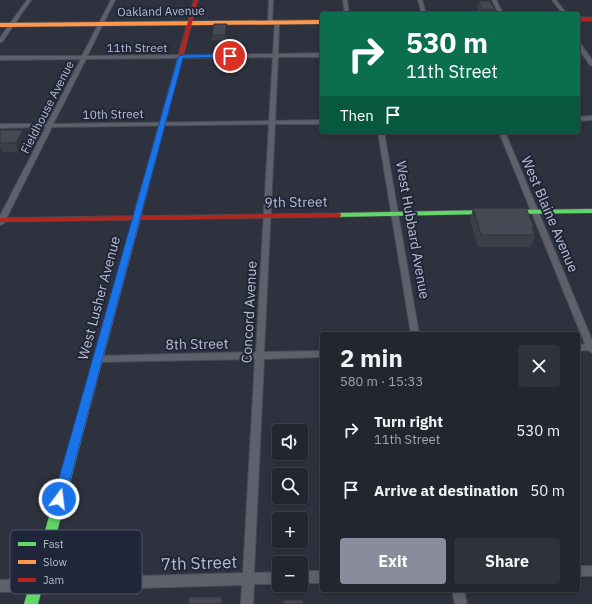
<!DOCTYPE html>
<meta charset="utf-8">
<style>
body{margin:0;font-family:"IBM Plex Sans",sans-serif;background:#2e323a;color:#f1f3f6;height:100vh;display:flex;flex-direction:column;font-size:15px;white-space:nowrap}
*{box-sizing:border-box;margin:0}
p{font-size:13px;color:#a2a5aa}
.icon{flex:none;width:22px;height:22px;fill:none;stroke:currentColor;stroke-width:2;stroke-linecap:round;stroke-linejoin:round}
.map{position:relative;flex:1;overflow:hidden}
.side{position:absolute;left:320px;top:332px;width:260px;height:260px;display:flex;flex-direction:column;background:#22262e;border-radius:4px;box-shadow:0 2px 6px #0003,0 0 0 1px #3f434a}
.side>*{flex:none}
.guide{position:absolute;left:320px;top:12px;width:260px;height:122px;border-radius:4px;box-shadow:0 2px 6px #0003,0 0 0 1px #3f434a;background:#0b6e4f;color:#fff;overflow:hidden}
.tools{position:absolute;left:272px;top:424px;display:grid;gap:8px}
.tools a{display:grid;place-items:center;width:36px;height:36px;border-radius:4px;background:#22262e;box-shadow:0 2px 6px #0003,0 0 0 1px #3f434a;font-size:20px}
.pin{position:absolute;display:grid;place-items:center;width:34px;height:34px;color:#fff;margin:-17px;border:2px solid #fff;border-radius:50%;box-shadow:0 1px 4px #0007}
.me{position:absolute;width:44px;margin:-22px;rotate:15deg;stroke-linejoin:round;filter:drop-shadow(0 0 3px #0008)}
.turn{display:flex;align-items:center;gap:14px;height:84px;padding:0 20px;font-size:18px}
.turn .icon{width:52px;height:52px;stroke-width:2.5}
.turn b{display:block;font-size:28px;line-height:34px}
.then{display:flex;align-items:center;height:38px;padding:0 20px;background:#0003;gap:8px;font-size:15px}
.round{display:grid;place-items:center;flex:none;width:42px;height:42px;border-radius:4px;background:#2e323a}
.overview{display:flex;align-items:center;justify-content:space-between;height:68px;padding:0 20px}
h1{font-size:24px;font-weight:700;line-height:30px}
.button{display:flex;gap:8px;margin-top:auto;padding:8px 20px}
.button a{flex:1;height:46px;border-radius:4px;background:#888c9b;color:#fff;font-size:16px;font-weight:700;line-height:46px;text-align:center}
.button a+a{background:#2e323a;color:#f1f3f6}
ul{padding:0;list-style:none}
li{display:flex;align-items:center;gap:12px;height:60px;padding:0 20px}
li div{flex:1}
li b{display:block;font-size:15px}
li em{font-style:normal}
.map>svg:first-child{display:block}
</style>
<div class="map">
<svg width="592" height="604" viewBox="0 0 592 604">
<rect width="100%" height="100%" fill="#2e323e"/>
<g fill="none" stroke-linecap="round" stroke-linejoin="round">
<g stroke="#4a4d57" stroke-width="2">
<g id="street">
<polygon points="27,0 31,0 2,42 0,42 0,38"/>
<path d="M111,0H115L87,56L273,54L275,22L277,21L279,22L278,54L322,53V57H278L275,121L322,120V124H275L264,352L322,351V357L264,359L254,573L279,572V584H254L253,604H241L242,585L0,592V580L243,573L255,359L97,362L94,361L93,359L94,357L97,356L256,352L269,124L52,127L4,223L0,225V216L46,127L0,128V124H47L81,59L0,60V56H82ZM273,57L269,121L53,124L86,59Z"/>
<polygon points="269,0 273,0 272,22 270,23 268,22"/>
<polygon points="343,0 347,0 349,14 345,14"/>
<polygon points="418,0 422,0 426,14 422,14"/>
<polygon points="492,0 496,0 503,14 499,14"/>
<polygon points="552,0 556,0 567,14 563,14"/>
<polygon points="578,43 580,43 592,60 592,66 590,65 578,48"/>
<polygon points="592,116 592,120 578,121 578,117"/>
<polygon points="378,132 384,132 419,334 411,334"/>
<polygon points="499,132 505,132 592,340 592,353 588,350 578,351 578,345 585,344"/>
<rect x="578" y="566" width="14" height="10"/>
<rect x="301" y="571" width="21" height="12"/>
<polygon points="452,590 464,590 467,604 455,604"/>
</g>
</g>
<g stroke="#4a4d57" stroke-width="1">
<g id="fast">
<polygon points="592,209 592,213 511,214 507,212 511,210"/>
<polygon points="487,210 491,212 490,214 337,217 333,215 337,213"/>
<polygon points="80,422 84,423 85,426 38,604 24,604 75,426 76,423"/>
</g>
</g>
<g stroke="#4a4d57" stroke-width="1">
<g id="slow">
<polygon points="322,20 322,24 0,27 0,23"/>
<polygon points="135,211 138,211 142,213 85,426 84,429 80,430 76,429 75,426"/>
</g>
</g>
<g stroke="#4a4d57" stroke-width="1">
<g id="jam">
<polygon points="194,0 198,0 142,213 138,215 135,215 134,213"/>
<rect x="578" y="17" width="14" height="4"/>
<polygon points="337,213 340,213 341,215 340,217 0,222 0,218"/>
</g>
</g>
<use href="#street" fill="#5e616b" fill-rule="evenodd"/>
<use href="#fast" fill="#63d668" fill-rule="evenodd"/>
<use href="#slow" fill="#ff974d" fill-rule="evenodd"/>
<use href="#jam" fill="#b3261e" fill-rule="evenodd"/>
</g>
<g fill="#3c3f47">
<polygon points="478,1 495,9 494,14 481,14 477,6"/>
<polygon points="227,24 227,29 225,40 212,40 212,35"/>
<polygon points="0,130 23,130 25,139 18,152 2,152 0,155"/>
<polygon points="473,208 534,227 533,231 535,235 531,247 478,247 470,220"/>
</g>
<g fill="#31333a">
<polygon points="227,24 227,29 225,40 225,35"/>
<polygon points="23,130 25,139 18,152 16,143"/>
<polygon points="0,147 2,152 0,155"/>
</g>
<g fill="#464953" stroke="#31333a">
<polygon points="478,1 490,1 495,9 483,10"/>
<polygon points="214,24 227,24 225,35 212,35"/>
<polygon points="0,130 23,130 16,143 0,143"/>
<polygon points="473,208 526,208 534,227 532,227 535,235 481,235"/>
<polygon points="189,597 222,597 222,604 188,604"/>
<rect x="283" y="600" width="20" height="4"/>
<rect x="64" y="603" width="30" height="1"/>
</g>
<polygon fill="#1a73e8" stroke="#114b97" points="230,54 232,55 232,57 183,58 65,499 63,502 59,504 55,502 53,499 178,57 181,55"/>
<g text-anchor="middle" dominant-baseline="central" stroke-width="4" stroke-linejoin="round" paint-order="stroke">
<g font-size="12" fill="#b9bdcd" stroke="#202639">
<text transform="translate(161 11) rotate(-1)">Oakland Avenue</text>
<text x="137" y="47">11th Street</text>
<text transform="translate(47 107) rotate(-63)">Fieldhouse Avenue</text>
<text transform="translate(113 114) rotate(-1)">10th Street</text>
</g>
<g font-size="14" fill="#b9bdcd" stroke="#202639">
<text transform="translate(296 202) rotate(-1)">9th Street</text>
<text transform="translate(550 214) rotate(67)">West Blaine Avenue</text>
<text transform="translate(413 230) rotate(80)">West Hubbard Avenue</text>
<text transform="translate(99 298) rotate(-75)">West Lusher Avenue</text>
<text transform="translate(249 312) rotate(-87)">Concord Avenue</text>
<text transform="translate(197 344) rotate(-1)">8th Street</text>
</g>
<g font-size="17" fill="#b9bdcd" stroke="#202639">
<text transform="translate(199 563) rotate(-2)">7th Street</text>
</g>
</g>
<rect x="10" y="530" width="132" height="64" rx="6" fill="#202639" stroke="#4e5365" stroke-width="1"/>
<rect x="18" y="542" width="18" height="4" fill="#63d668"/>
<rect x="18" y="560" width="18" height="4" fill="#ff974d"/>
<rect x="18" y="578" width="18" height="4" fill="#b3261e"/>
<g font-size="11" fill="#b9bdcd">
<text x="43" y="548">Fast</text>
<text x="43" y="566">Slow</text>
<text x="43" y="584">Jam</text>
</g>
</svg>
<div class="tools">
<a><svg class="icon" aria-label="sound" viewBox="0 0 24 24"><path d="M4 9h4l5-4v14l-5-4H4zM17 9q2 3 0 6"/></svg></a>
<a><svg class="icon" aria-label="search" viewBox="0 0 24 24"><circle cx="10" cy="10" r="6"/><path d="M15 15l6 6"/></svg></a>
<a>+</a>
<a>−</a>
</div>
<div class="pin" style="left:230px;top:56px;background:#d93025"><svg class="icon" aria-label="arrive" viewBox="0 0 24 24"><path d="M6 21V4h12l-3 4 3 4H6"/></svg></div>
<svg class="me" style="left:59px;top:499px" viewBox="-20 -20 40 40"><circle r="17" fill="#1a73e8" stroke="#fff" stroke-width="3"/><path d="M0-11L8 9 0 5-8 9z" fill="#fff"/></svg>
<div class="guide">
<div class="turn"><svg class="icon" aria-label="right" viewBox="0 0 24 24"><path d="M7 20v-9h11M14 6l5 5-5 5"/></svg><div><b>530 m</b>11th Street</div></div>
<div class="then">Then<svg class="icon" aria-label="arrive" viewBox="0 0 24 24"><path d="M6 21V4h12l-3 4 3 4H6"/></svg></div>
</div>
<section class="side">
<div class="overview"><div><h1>2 min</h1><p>580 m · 15:33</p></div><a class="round"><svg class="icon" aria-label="close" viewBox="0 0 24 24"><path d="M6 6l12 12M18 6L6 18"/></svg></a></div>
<ul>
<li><svg class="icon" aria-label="right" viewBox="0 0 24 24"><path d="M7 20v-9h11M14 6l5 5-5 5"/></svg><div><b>Turn right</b><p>11th Street</p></div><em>530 m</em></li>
<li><svg class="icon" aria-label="arrive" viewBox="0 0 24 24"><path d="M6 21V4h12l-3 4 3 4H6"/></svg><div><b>Arrive at destination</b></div><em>50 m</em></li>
</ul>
<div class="button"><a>Exit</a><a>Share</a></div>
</section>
</div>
